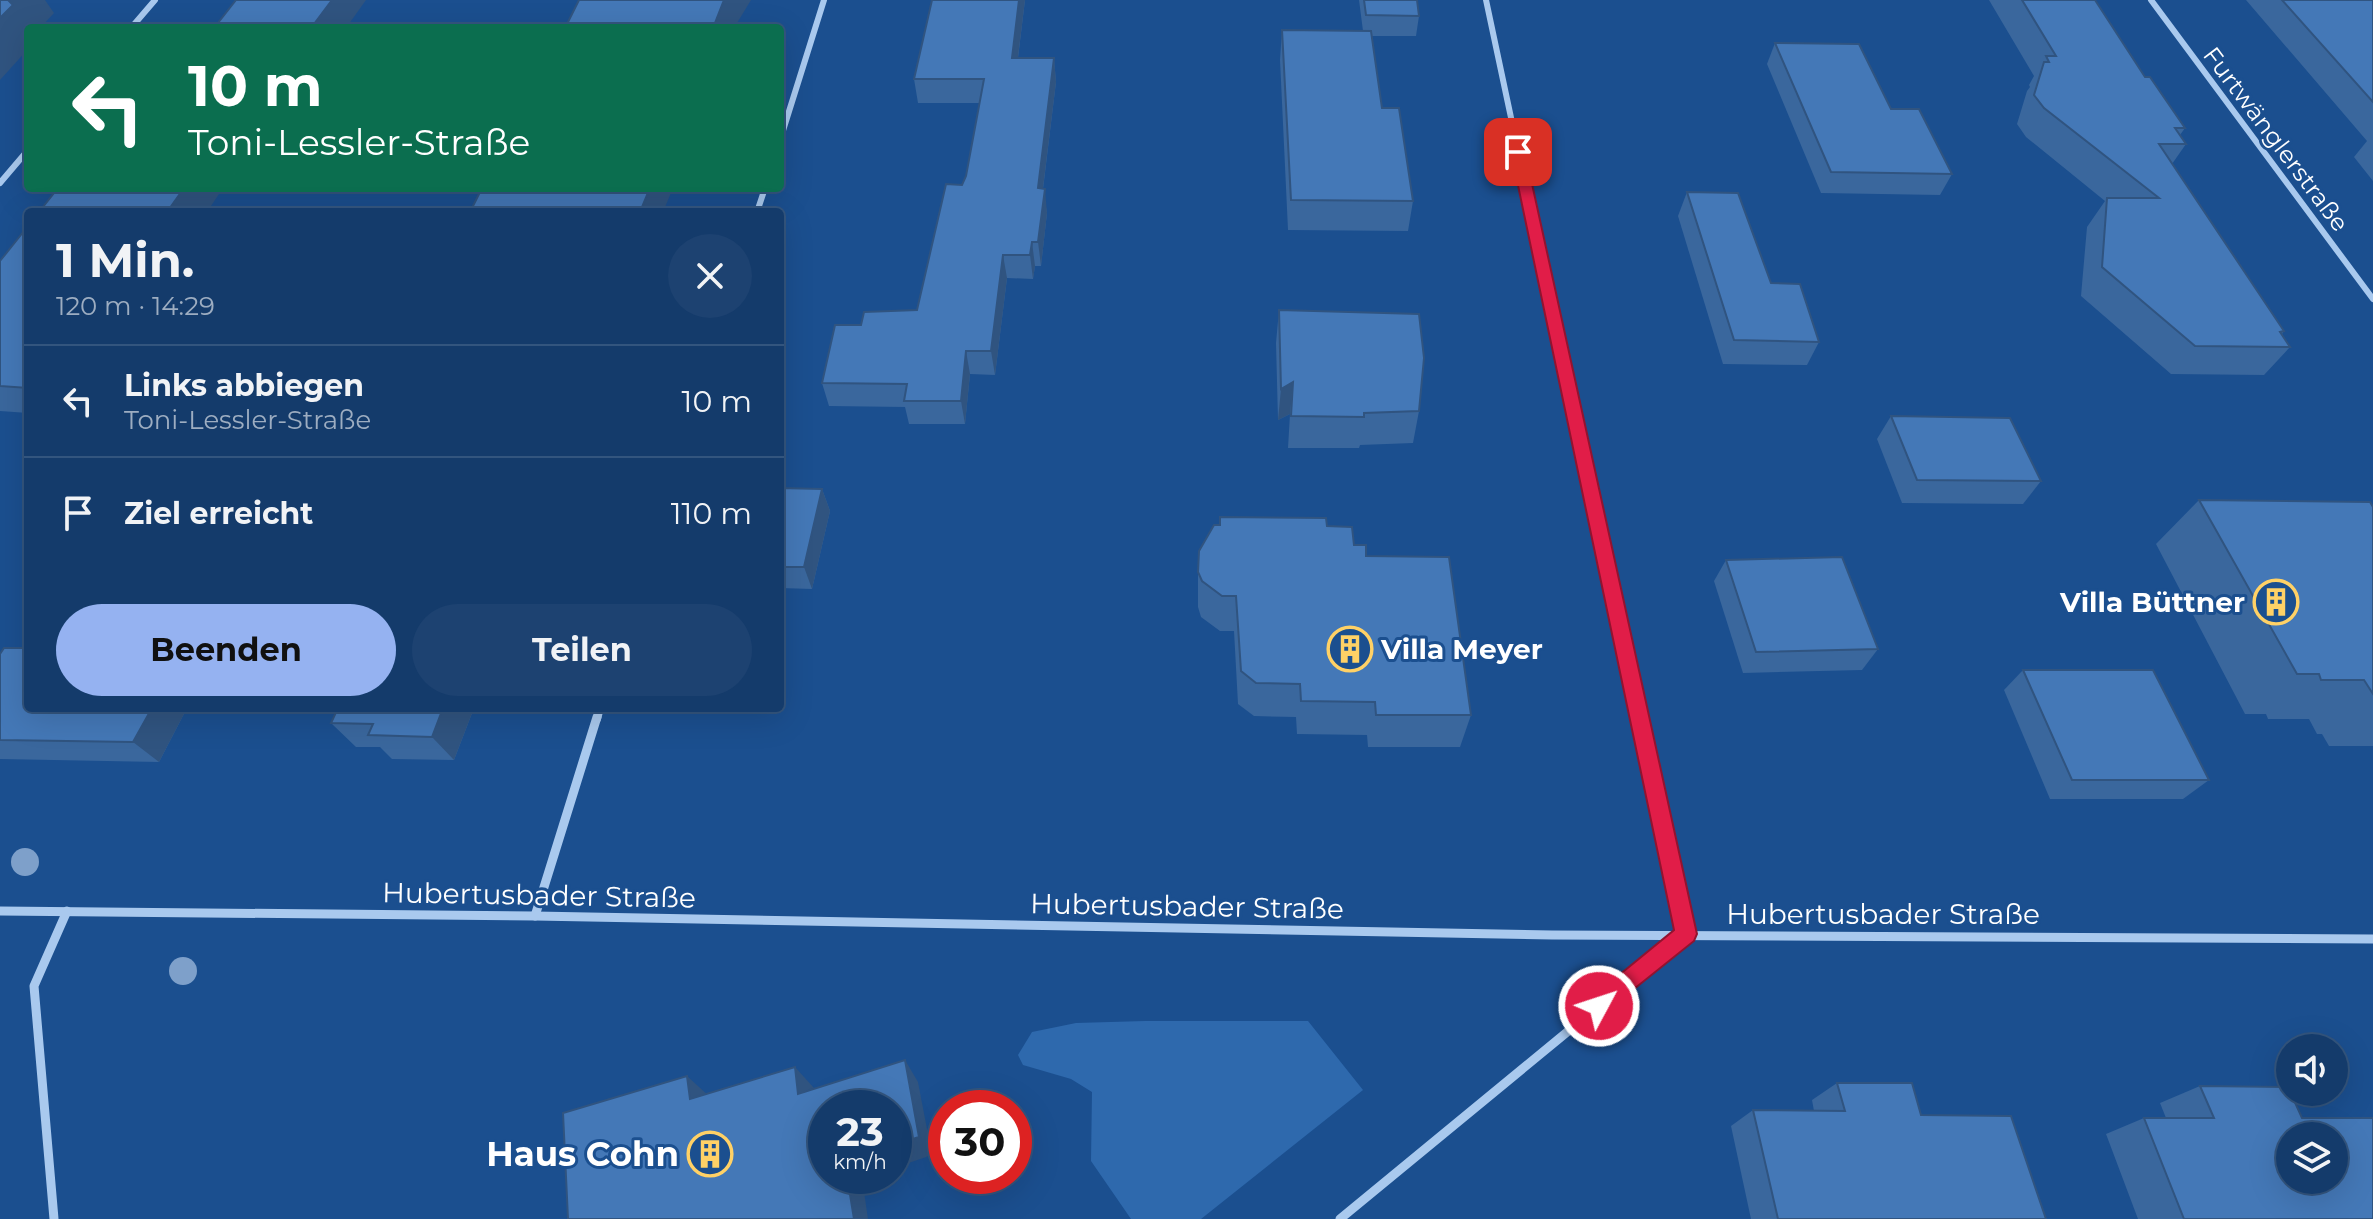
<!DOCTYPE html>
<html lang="de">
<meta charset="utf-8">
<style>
body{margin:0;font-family:Montserrat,sans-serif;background:#1d4271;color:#f1f3f6;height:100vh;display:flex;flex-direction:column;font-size:30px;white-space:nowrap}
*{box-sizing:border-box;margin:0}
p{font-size:26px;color:#9dadc1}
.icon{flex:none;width:44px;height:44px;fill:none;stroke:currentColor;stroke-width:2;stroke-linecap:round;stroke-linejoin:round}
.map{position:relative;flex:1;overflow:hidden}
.details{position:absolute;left:24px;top:208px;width:760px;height:504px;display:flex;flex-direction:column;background:#143b6b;border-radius:8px;box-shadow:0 8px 32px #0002,0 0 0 2px #33557e}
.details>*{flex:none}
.banner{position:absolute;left:24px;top:24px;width:760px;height:168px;border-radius:8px;box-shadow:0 8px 32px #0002,0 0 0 2px #33557e;background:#0b6e4f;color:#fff;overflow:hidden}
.tools{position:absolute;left:2276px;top:1034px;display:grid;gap:16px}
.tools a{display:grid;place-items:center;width:72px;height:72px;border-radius:50%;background:#143b6b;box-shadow:0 8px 32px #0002,0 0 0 2px #33557e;font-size:40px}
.speed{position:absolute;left:808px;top:1090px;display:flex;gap:16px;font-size:40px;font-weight:700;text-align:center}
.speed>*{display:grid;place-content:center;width:104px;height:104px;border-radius:50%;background:#143b6b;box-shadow:0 8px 32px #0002,0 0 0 2px #33557e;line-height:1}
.speed small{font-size:20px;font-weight:400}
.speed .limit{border:12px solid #d22;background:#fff;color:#111}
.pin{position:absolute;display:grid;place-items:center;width:68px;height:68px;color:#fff;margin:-34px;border-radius:16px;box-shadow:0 4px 12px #0006}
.me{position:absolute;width:88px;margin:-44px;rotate:50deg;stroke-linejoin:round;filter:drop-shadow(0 0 6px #0008)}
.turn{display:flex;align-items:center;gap:28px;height:168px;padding:0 32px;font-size:36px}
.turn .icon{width:104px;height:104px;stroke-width:2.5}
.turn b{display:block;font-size:56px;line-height:68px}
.round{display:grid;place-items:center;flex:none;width:84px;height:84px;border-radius:42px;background:#1d4271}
.summary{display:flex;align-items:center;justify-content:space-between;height:136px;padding:0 32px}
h1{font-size:48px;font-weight:700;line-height:60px}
.primary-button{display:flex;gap:16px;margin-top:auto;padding:16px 32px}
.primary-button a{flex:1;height:92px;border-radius:48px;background:#95b2f1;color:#111;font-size:32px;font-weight:700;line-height:92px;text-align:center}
.primary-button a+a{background:#1d4271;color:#f1f3f6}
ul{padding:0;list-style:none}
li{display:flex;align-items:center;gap:24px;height:112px;padding:0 32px;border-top:2px solid #33557e}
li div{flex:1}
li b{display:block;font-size:30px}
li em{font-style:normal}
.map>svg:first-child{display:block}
</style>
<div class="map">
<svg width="2373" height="1219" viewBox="0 0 2373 1219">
<rect width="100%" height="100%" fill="#1b4f8f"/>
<polygon fill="#2e69ad" points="1145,1021 1308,1021 1363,1090 1201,1219 1131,1219 1091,1161 1092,1092 1071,1079 1023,1065 1018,1055 1032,1032 1076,1023"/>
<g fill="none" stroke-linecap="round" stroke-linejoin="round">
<g stroke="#a9c9ee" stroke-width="6">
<polyline points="1486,0 1554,320"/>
<polyline points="2151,0 2373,299"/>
<polyline points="131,28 155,0"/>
<polyline points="780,140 824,0"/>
<polyline points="0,183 28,150"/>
<polyline points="757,212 765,188"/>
</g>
<g stroke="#a9c9ee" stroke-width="8">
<polyline points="1554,318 1640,719"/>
<polyline points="597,719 600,708"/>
</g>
<g stroke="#a9c9ee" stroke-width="9">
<polyline points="1640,717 1686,934"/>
<polyline points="0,911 535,916 1552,935 2373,939"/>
<polyline points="535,916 597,717"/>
<polyline points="54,1219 34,986 67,911"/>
<polyline points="1340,1219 1685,935"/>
</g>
</g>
<g fill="#7ea0ca">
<circle cx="25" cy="862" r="14"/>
<circle cx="183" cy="971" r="14"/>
</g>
<g fill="#3a679d">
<polygon points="932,0 1025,0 1018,58 1054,58 1056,82 1043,189 1047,213 1041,266 1035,266 1033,279 1007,278 995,375 970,374 965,424 909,424 905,407 829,406 822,383 861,325 917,310 966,176 980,103 918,103 914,79"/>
<polygon points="1359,0 1417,0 1419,16 1416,36 1372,36 1382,108 1413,201 1408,231 1288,230 1280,60 1282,30 1363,31"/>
<polygon points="1989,0 2095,0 2145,77 2185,128 2180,135 2186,144 2172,164 2284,331 2282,334 2290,347 2264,375 2171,374 2081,296 2087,227 2105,201 2026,137 2017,124 2027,91 2030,87 2029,85 2034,76"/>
<polygon points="2246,0 2373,0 2373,181 2354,157 2367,141"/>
<polygon points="1775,43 1891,109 1952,174 1940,195 1821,193 1767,64"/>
<polygon points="1687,192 1771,283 1819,342 1807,365 1723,364 1678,216"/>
<polygon points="28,226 28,413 0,411 0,261"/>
<polygon points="1279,310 1419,411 1413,443 1360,445 1359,448 1288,448 1290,414 1278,420 1276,343"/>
<polygon points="1891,416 2041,481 2023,504 1902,503 1877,439"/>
<polygon points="780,488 822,489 830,511 812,589 780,588"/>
<polygon points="2199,500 2373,507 2373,746 2329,746 2322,734 2317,734 2309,719 2268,719 2266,714 2245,714 2156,544"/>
<polygon points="1327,526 1354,545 1366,556 1471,715 1460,747 1368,747 1367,735 1297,734 1296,717 1254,716 1238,704 1234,631 1220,631 1201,617 1198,607 1198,572"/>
<polygon points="1726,560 1878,649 1862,670 1743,673 1714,581"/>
<polygon points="0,654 187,708 159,762 0,759"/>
<polygon points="2023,670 2209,780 2183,799 2050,799 2004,690"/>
<polygon points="338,708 474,708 454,760 392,759 380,747 356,747 331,723"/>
<polygon points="1837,1083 1921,1115 2046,1219 1751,1219 1731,1126 1753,1110 1814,1111 1812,1100"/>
<polygon points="2200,1086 2302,1118 2373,1219 2138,1219 2106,1134 2144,1118 2166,1118 2160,1103"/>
</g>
<g fill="#305480">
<polygon points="10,0 45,0 54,13 40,28 28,28 28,49 0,80 0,18"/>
<polygon points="332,0 366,0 346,28 311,28"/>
<polygon points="724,0 751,0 734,28 713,28"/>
<polygon points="1019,0 1025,0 1015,81 1012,58"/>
<polygon points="1054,58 1056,82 1040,212 1038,188"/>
<polygon points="184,188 223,188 207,212 167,212"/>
<polygon points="650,188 673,188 663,212 640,212"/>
<polygon points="1045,189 1047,213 1041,266 1038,242"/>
<polygon points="1032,242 1035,266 1033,279 1030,255"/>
<polygon points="1003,255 1007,278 995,375 991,351"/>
<polygon points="966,351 970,374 965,424 961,401"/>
<polygon points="1293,382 1290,414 1278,420 1281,389"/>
<polygon points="822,489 830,511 812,589 804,567"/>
<polygon points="152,708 187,708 159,762 133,742"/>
<polygon points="443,708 474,708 454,760 432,737"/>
<polygon points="905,1060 918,1082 932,1155 894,1168 894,1145"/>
<polygon points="795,1067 814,1088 798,1094"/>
<polygon points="687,1076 710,1097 690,1099"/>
<polygon points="847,1176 868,1176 862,1178 868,1219 854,1219"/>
</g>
<g fill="#4478b7" stroke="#305480" stroke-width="2" fill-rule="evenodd">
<polygon points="0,0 10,0 9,1 13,5 0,18"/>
<polygon points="236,0 332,0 311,28 214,28"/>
<polygon points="579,0 724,0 713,28 565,28"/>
<polygon points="932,0 1019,0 1012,58 1054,58 1038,188 1045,189 1038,242 1032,242 1030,255 1003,255 991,351 966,351 961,401 904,401 907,384 822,383 835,325 861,325 864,312 917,310 946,184 962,185 966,176 984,79 914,79"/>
<polygon points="1364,0 1417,0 1419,16 1366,15"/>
<polygon points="2022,0 2095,0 2145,77 2150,77 2185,128 2175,128 2186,144 2159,144 2284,331 2280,332 2290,347 2195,346 2102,267 2107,198 2159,198 2044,108 2034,95 2044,62 2049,62 2046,56 2056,56"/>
<polygon points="2282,0 2373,0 2373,102"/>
<polygon points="1282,30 1371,31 1382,108 1399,108 1413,201 1291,200"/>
<polygon points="1775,43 1859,44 1891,109 1919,109 1952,174 1831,172"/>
<polygon points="58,188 184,188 167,212 39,212"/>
<polygon points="482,188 650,188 640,212 470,212"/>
<polygon points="1687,192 1738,193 1771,283 1800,284 1819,342 1734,340"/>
<polygon points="28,226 28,388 0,386 0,261"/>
<polygon points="1279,310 1419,314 1424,358 1419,411 1364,413 1364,417 1291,416 1293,382 1281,389"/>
<polygon points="1891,416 2010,418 2041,481 1917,480"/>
<polygon points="780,488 822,489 804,567 780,567"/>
<polygon points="2199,500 2370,502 2373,507 2373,694 2364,680 2321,680 2319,674 2297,674"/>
<polygon points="1220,517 1326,518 1327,526 1352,527 1354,545 1366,545 1366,556 1449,557 1471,715 1376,715 1375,702 1301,701 1300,684 1256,683 1241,671 1236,596 1222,596 1202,581 1198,572 1199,551 1214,525 1220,525"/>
<polygon points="1842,557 1878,649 1756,652 1726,560"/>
<polygon points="4,648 28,648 28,708 152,708 133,742 0,740 0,654"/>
<polygon points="2023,670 2153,670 2209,780 2072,780"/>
<polygon points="338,708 443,708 432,737 368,735 373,724 331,723"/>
<polygon points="905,1060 919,1137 894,1145 894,1108 826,1108 826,1176 847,1176 854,1219 568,1219 563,1113 687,1076 690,1099 795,1067 798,1094"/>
<polygon points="1837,1083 1912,1083 1921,1115 2011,1116 2046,1219 1778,1219 1753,1110 1845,1111"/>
<path d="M2200,1086L2288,1087L2302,1118H2373V1219H2184L2144,1118H2214ZM2290,1136H2334V1180H2290Z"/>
</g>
<polygon fill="#e11d48" stroke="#92132f" stroke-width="2" points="1518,148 1525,152 1697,934 1694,941 1599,1017 1591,1014 1588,1006 1591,998 1674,930 1511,152"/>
<defs>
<g id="building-ring" transform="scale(2.3)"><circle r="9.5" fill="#1b4f8f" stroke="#ffd166" stroke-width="1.5"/><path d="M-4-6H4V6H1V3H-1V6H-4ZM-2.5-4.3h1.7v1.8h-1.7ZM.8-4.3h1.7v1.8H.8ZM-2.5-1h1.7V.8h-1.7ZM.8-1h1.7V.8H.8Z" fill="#ffd166"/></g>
</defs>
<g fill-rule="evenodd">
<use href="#building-ring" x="2276" y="602"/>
<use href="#building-ring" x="1350" y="649"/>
<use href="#building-ring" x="710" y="1154"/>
</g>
<g text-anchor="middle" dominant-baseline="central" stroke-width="6" stroke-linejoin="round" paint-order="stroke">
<g font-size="24" fill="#fff" stroke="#1b4f8f">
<text transform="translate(2276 139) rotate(53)">Furtwänglerstraße</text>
</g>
<g font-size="28" font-weight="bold" fill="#fff" stroke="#1b4f8f" text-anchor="end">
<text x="2245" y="602">Villa Büttner</text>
<text x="1381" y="649" text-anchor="start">Villa Meyer</text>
</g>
<g font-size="28" fill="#fff" stroke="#1b4f8f">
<text transform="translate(539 895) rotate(1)">Hubertusbader Straße</text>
<text transform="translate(1187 906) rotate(1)">Hubertusbader Straße</text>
<text x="1883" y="914">Hubertusbader Straße</text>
</g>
<g font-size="34" font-weight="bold" fill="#fff" stroke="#1b4f8f" text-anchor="end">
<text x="679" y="1154">Haus Cohn</text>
</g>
</g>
</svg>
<div class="tools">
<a><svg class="icon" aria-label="sound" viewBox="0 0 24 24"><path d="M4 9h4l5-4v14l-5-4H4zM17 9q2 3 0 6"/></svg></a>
<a><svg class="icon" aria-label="layers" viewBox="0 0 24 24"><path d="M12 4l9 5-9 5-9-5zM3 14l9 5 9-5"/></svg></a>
</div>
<div class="speed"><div>23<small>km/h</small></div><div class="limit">30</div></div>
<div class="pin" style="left:1518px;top:152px;background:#d93025"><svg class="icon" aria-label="arrive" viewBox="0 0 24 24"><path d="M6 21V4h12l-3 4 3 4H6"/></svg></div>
<svg class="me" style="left:1599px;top:1006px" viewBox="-20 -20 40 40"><circle r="17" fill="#e11d48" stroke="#fff" stroke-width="3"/><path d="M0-11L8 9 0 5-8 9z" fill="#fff"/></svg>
<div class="banner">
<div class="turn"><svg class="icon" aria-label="left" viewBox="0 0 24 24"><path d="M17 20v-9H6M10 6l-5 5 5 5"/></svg><div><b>10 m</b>Toni-Lessler-Straße</div></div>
</div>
<section class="details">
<div class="summary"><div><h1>1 Min.</h1><p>120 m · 14:29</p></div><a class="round"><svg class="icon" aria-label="close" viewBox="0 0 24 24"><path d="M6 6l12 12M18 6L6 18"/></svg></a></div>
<ul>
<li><svg class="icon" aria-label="left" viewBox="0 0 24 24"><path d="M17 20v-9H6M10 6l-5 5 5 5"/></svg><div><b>Links abbiegen</b><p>Toni-Lessler-Straße</p></div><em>10 m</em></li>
<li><svg class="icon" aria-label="arrive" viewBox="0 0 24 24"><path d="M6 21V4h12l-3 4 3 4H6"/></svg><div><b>Ziel erreicht</b></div><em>110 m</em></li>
</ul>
<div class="primary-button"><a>Beenden</a><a>Teilen</a></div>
</section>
</div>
